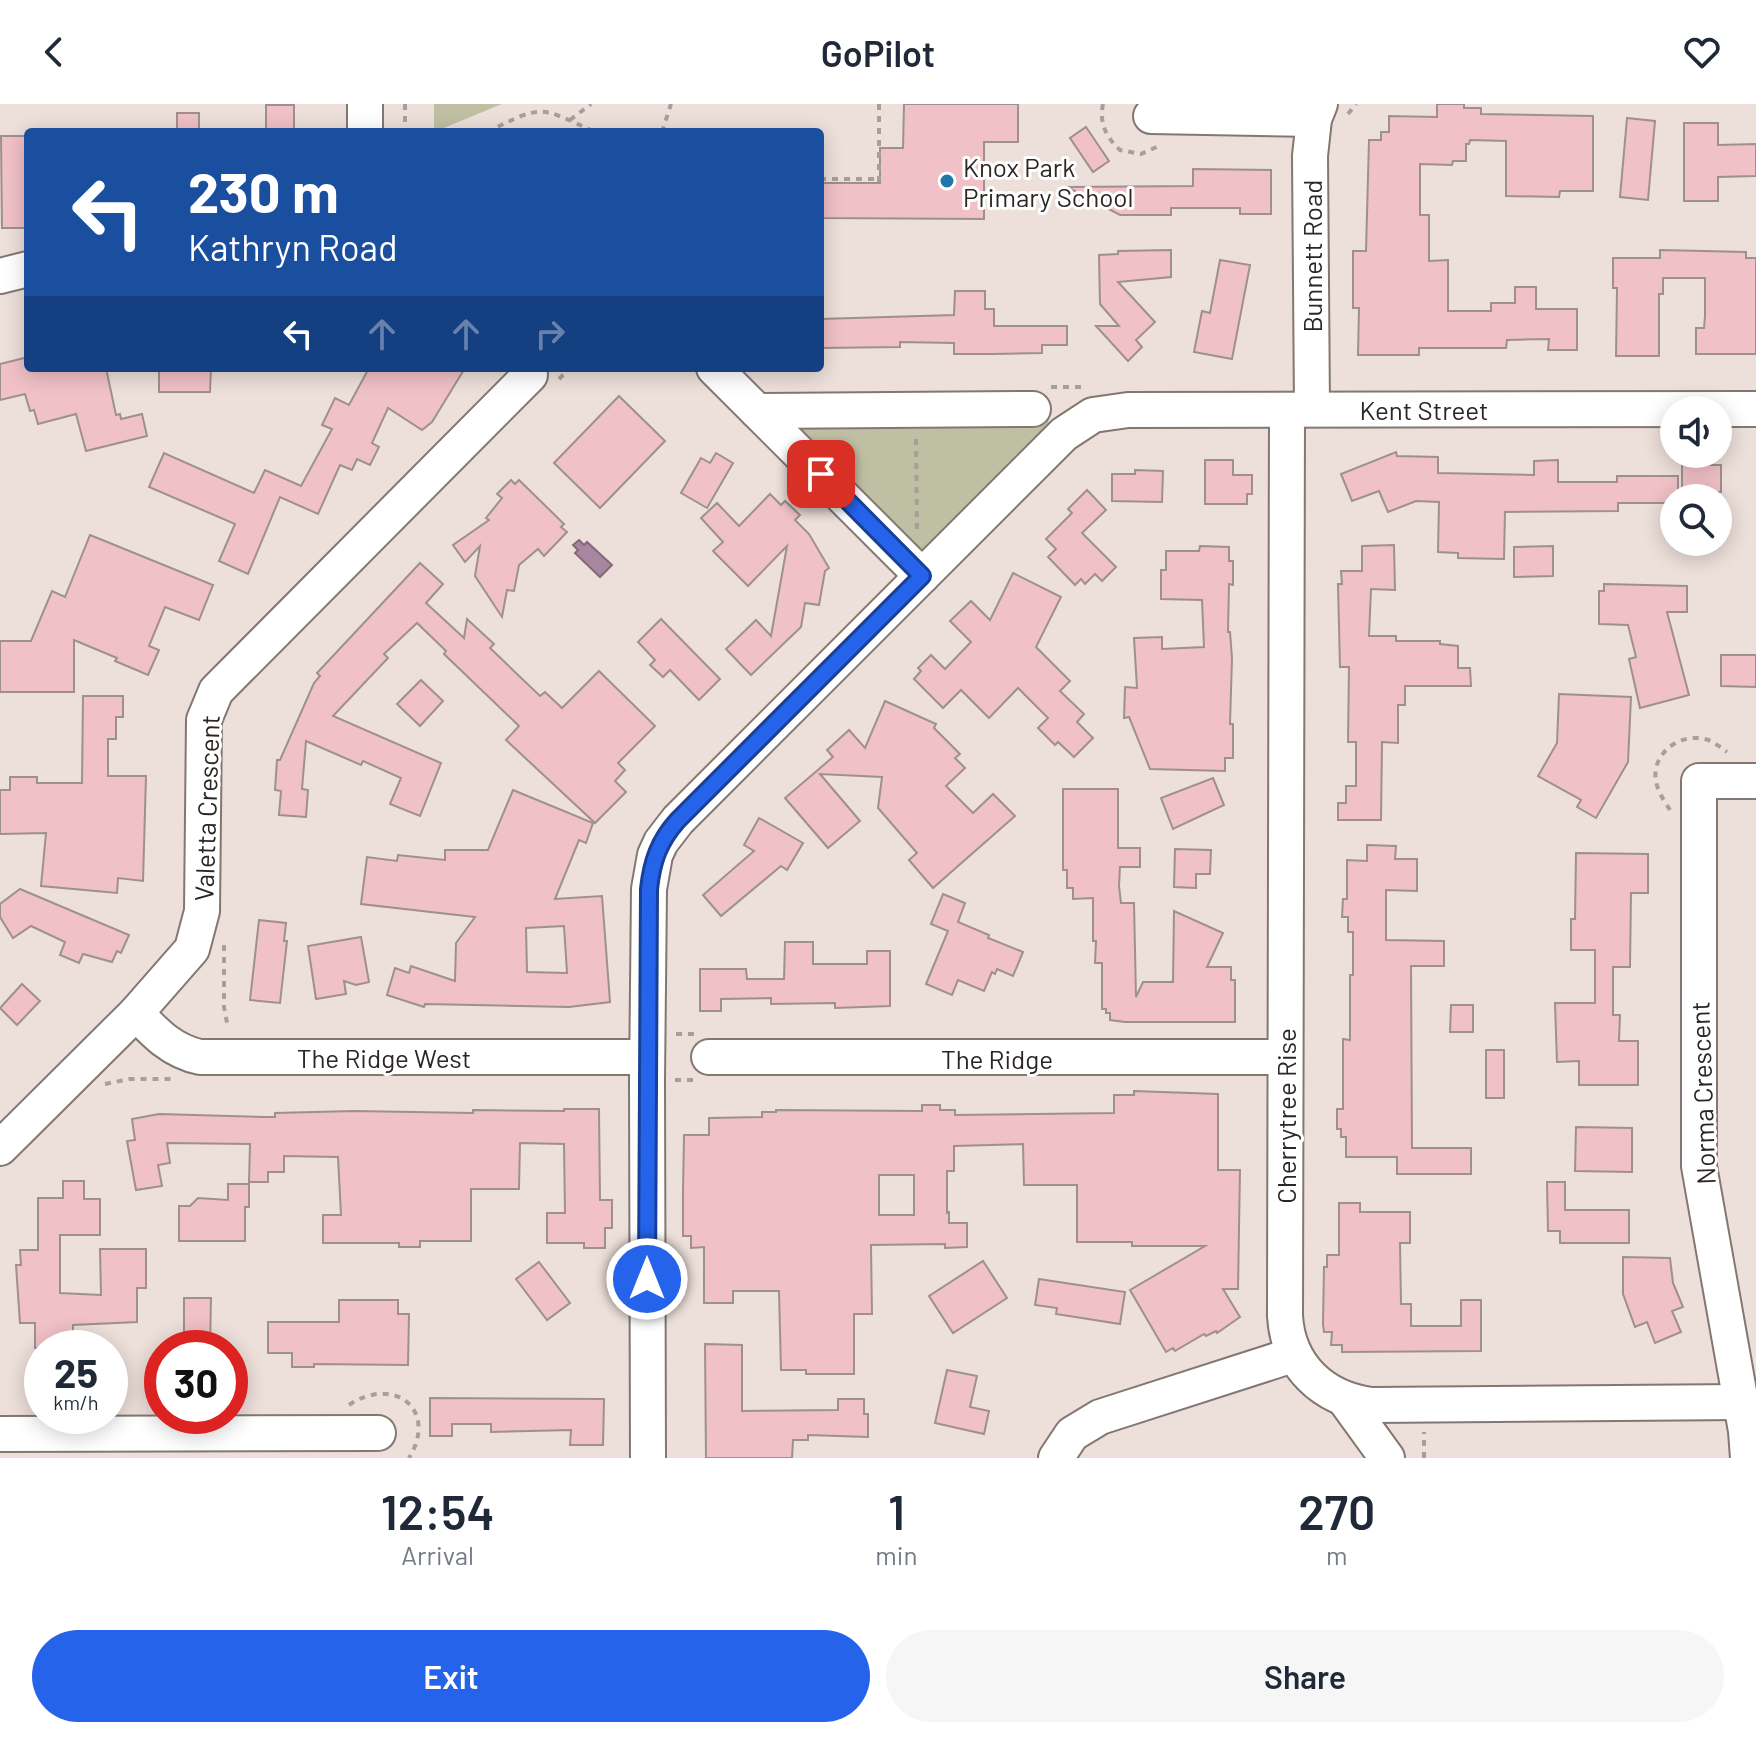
<!DOCTYPE html>
<style>
body{margin:0;font-family:Barlow,sans-serif;background:#f6f6f7;color:#1f2937;height:100vh;display:flex;flex-direction:column;font-size:30px;white-space:nowrap}
*{box-sizing:border-box;margin:0}
p{font-size:26px;color:#747a83}
.icon{flex:none;width:44px;height:44px;fill:none;stroke:currentColor;stroke-width:2;stroke-linecap:round;stroke-linejoin:round}
.map{position:relative;height:1354px;overflow:hidden}
.drawer{display:flex;flex-direction:column;background:#fff;flex:1}
.drawer>*{flex:none}
.top-card{position:absolute;left:24px;top:24px;width:800px;height:244px;border-radius:8px;box-shadow:0 4px 20px #0003;background:#1a4fa0;color:#fff;overflow:hidden}
.fabs{position:absolute;left:1660px;top:292px;display:grid;gap:16px}
.fabs a{display:grid;place-items:center;width:72px;height:72px;border-radius:50%;background:#fff;box-shadow:0 4px 20px #0003;font-size:40px}
.speed{position:absolute;left:24px;top:1226px;display:flex;gap:16px;font-size:40px;font-weight:700;text-align:center}
.speed>*{display:grid;place-content:center;width:104px;height:104px;border-radius:50%;background:#fff;box-shadow:0 4px 20px #0003;line-height:1}
.speed small{font-size:20px;font-weight:400}
.speed .limit{border:12px solid #d22;background:#fff;color:#111}
.pin{position:absolute;display:grid;place-items:center;width:68px;height:68px;color:#fff;margin:-34px;border-radius:16px;box-shadow:0 4px 12px #0006}
.me{position:absolute;width:88px;margin:-44px;rotate:0deg;stroke-linejoin:round;filter:drop-shadow(0 0 6px #0008)}
.turn{display:flex;align-items:center;gap:28px;height:168px;padding:0 32px;font-size:36px}
.turn .icon{width:104px;height:104px;stroke-width:2.5}
.turn b{display:block;font-size:56px;line-height:68px}
.lanes{display:flex;align-items:center;height:76px;padding:0 32px;background:#0003;justify-content:center;gap:40px;direction:ltr}
.lanes .off{opacity:.35}
.eta{display:flex;justify-content:space-evenly;align-items:center;height:136px;text-align:center}
.eta b{font-size:48px;font-weight:600;line-height:56px}
.button{display:flex;gap:16px;margin-top:auto;padding:16px 32px}
.button a{flex:1;height:92px;border-radius:48px;background:#2563eb;color:#fff;font-size:32px;font-weight:600;line-height:92px;text-align:center}
.button a+a{background:#f6f6f7;color:#1f2937}
header{display:flex;justify-content:space-between;align-items:center;height:104px;padding:0 32px;background:#fff;font-size:36px;font-weight:600}
.map>svg:first-child{display:block}
</style>
<header><svg class="icon" aria-label="back" viewBox="0 0 24 24"><path d="M15 5l-7 7 7 7"/></svg>GoPilot<svg class="icon" aria-label="heart" viewBox="0 0 24 24"><path d="M12 20l-8-8c-3-5 5-10 8-4 3-6 11-1 8 4z"/></svg></header>
<div class="map">
<svg width="1756" height="1354" viewBox="0 0 1756 1354">
<rect width="100%" height="100%" fill="#eddfda"/>
<g fill="#bfc0a3">
<polygon points="434,0 502,0 434,28"/>
<polygon points="1033,305 1064,330 922,472 757,307"/>
</g>
<polygon fill="#a9869f" stroke="#83697a" stroke-width="2" points="579,436 584,441 587,438 612,461 600,473 575,449 578,446 573,441"/>
<g fill="#f0c1c6" stroke="#9e9091" stroke-width="2" fill-rule="evenodd">
<polygon points="904,0 1018,0 1018,38 984,38 984,115 820,114 820,79 880,79 880,44 903,44"/>
<polygon points="1437,0 1464,0 1464,4 1481,4 1481,10 1593,12 1593,87 1560,87 1559,93 1506,92 1506,37 1470,36 1469,40 1466,40 1466,57 1453,57 1452,61 1420,60 1420,111 1429,111 1429,157 1448,156 1448,207 1491,207 1491,199 1515,199 1515,183 1536,183 1536,205 1577,205 1577,246 1548,246 1549,235 1507,236 1506,244 1419,244 1419,251 1358,251 1359,204 1353,204 1353,147 1366,147 1369,36 1381,36 1381,28 1389,28 1389,12 1437,13"/>
<rect x="266" y="1" width="28" height="27"/>
<rect x="177" y="9" width="22" height="19"/>
<polygon points="1627,14 1655,17 1648,96 1620,93"/>
<polygon points="1684,19 1718,19 1718,41 1756,40 1756,72 1718,73 1718,97 1684,97"/>
<polygon points="1086,23 1109,57 1093,68 1070,34"/>
<polygon points="1,32 27,32 28,124 2,124"/>
<polygon points="1193,65 1271,66 1271,110 1240,110 1240,104 1171,104 1171,111 1120,111 1067,83 1193,82"/>
<polygon points="1171,146 1171,173 1118,178 1155,218 1136,236 1142,243 1128,257 1096,222 1119,222 1100,200 1099,151 1118,150 1118,147"/>
<polygon points="1660,146 1746,148 1746,154 1756,154 1756,250 1696,250 1696,224 1704,224 1705,212 1705,174 1663,174 1663,190 1659,190 1659,252 1616,252 1617,184 1613,184 1613,154 1660,154"/>
<polygon points="1220,156 1250,161 1232,255 1194,248 1202,207 1210,209"/>
<polygon points="955,187 985,187 985,205 994,205 994,222 1067,222 1067,241 1042,241 1042,249 994,250 954,250 954,239 900,238 900,243 820,244 820,215 954,211"/>
<polygon points="28,253 28,264 106,264 116,311 120,310 121,315 142,310 147,332 86,347 76,310 38,320 34,306 30,307 25,290 0,296 0,260"/>
<polygon points="159,264 211,264 210,288 159,288"/>
<polygon points="369,264 465,264 432,318 422,326 388,304 372,339 379,343 370,361 357,355 352,366 340,361 318,410 280,393 248,470 219,457 235,420 149,383 164,349 254,389 265,366 301,382 332,325 322,321 335,294 349,301"/>
<polygon points="619,292 665,337 600,404 554,359"/>
<polygon points="1396,348 1397,352 1438,353 1438,369 1534,371 1534,357 1558,356 1558,378 1617,378 1617,372 1678,372 1678,394 1674,394 1674,399 1618,399 1618,407 1505,408 1504,455 1458,454 1458,449 1438,448 1439,398 1416,397 1388,408 1379,387 1352,397 1341,370"/>
<polygon points="716,349 733,359 707,404 681,389 701,354 710,359"/>
<polygon points="1205,356 1233,356 1233,371 1252,371 1252,390 1247,390 1247,400 1205,400"/>
<rect x="1682" y="361" width="39" height="27"/>
<polygon points="1135,366 1163,367 1162,398 1112,397 1112,370 1135,370"/>
<polygon points="511,376 515,380 519,376 564,420 561,423 567,428 544,452 538,445 519,461 514,487 507,486 502,513 475,472 480,442 465,458 453,441 489,416 486,414 502,394 497,390"/>
<polygon points="1087,386 1106,406 1082,429 1116,463 1102,477 1095,470 1085,480 1081,475 1075,481 1048,453 1056,445 1046,435 1072,409 1068,405"/>
<polygon points="770,390 781,401 785,397 800,411 795,416 809,430 829,464 825,467 819,501 805,499 801,523 751,571 726,545 756,516 771,532 787,442 748,482 713,447 723,438 701,414 717,399 739,422"/>
<polygon points="90,431 213,481 199,516 165,503 149,542 159,546 148,571 115,557 117,554 74,536 74,588 0,588 0,537 31,537 52,487 65,493"/>
<polygon points="1394,441 1395,486 1371,485 1369,532 1396,532 1396,537 1440,537 1440,540 1458,542 1458,564 1470,564 1471,582 1405,582 1405,601 1398,601 1398,639 1382,638 1381,716 1338,716 1338,699 1346,699 1346,682 1356,682 1356,638 1348,638 1349,563 1340,563 1338,480 1342,480 1341,467 1362,467 1362,442"/>
<polygon points="1200,442 1229,443 1229,457 1233,457 1233,481 1229,480 1228,528 1230,528 1232,554 1230,620 1233,620 1233,654 1225,654 1225,667 1150,665 1129,613 1124,614 1125,583 1137,584 1134,534 1162,533 1162,545 1204,543 1202,496 1161,495 1161,466 1166,466 1166,447 1199,447"/>
<polygon points="1553,442 1553,472 1514,473 1514,443"/>
<polygon points="420,459 443,480 426,499 464,534 467,515 494,540 490,544 540,592 545,588 562,604 599,567 655,622 618,659 625,666 615,677 626,688 595,719 506,636 519,622 444,550 446,547 417,519 384,550 388,554 333,612 441,659 420,712 390,700 401,674 363,657 361,661 306,637 302,685 308,686 306,713 279,711 281,687 275,686 277,656 280,656 314,579 320,572 317,569"/>
<polygon points="1013,469 1061,493 1036,543 1070,577 1060,587 1084,610 1077,618 1093,634 1074,653 1058,638 1055,641 1038,624 1048,614 1018,584 989,614 961,586 943,604 914,575 921,567 918,564 931,551 945,565 971,538 950,517 971,497 990,516"/>
<polygon points="1604,480 1687,482 1687,508 1667,508 1689,591 1640,604 1629,555 1636,553 1628,521 1599,520 1599,487 1604,487"/>
<polygon points="661,515 720,575 699,596 670,566 663,573 650,561 655,556 638,538"/>
<polygon points="1721,551 1756,551 1756,583 1721,582"/>
<polygon points="421,576 443,597 420,622 397,600"/>
<polygon points="1559,590 1631,593 1628,658 1596,714 1577,703 1581,696 1538,672 1557,639"/>
<polygon points="83,592 123,592 123,613 116,613 116,635 108,635 108,672 146,672 143,777 118,774 117,789 41,782 46,729 0,730 0,686 10,686 10,673 37,673 37,679 82,679"/>
<polygon points="885,597 936,620 934,624 960,650 955,654 965,664 946,682 973,709 993,690 1015,712 933,784 909,756 917,749 878,704 882,673 820,670 860,717 828,744 785,694 833,653 827,646 849,626 865,644"/>
<polygon points="1213,674 1224,701 1173,725 1161,694"/>
<polygon points="1063,685 1118,685 1118,744 1140,744 1140,763 1120,763 1119,782 1121,799 1134,799 1136,893 1143,878 1173,878 1174,807 1223,829 1207,863 1231,863 1231,876 1235,876 1235,918 1125,918 1110,916 1110,909 1106,909 1106,905 1102,905 1102,859 1095,859 1096,837 1093,837 1093,794 1073,795 1073,784 1067,784 1067,766 1063,766"/>
<path d="M513,686L593,719L586,739L579,736L555,795L602,792L610,898L569,903L425,900L424,903L387,891L395,864L409,869L411,862L455,877L456,839L475,813L361,800L367,753L397,757L398,751L445,756V746H488ZM564,822L567,869L527,868L526,824Z"/>
<polygon points="759,714 803,739 787,766 781,762 721,812 703,791 754,747 744,741"/>
<polygon points="1367,741 1396,742 1395,755 1417,755 1417,787 1386,786 1386,836 1444,837 1444,862 1411,862 1412,1044 1471,1044 1471,1070 1397,1070 1397,1053 1346,1053 1346,1033 1341,1033 1341,1025 1337,1025 1337,1005 1343,1005 1343,935 1350,936 1350,871 1353,871 1353,828 1348,828 1348,813 1342,813 1343,795 1347,795 1347,756 1367,757"/>
<polygon points="1175,745 1211,746 1210,770 1196,770 1196,784 1174,783"/>
<polygon points="1576,749 1648,750 1648,789 1631,789 1630,863 1613,863 1613,911 1620,911 1619,937 1638,937 1638,981 1579,981 1579,957 1557,958 1555,899 1595,899 1595,846 1571,846 1571,815 1575,815"/>
<polygon points="20,785 129,831 121,849 117,847 112,858 83,850 79,859 60,851 65,838 31,822 13,834 0,813 0,800"/>
<polygon points="943,790 965,799 958,818 989,831 988,834 1023,848 1013,872 997,865 995,870 992,868 984,887 958,876 952,891 926,880 948,827 931,820"/>
<polygon points="259,816 286,819 284,837 287,837 280,899 250,896"/>
<polygon points="361,833 369,878 356,881 344,877 346,890 316,895 308,842"/>
<polygon points="785,838 813,838 813,860 867,860 867,847 890,847 890,902 835,904 835,899 771,900 771,894 721,895 721,907 700,907 700,865 746,865 747,875 784,875"/>
<polygon points="22,880 40,897 17,921 0,904"/>
<polygon points="1451,901 1473,901 1473,928 1450,928"/>
<rect x="1486" y="946" width="18" height="48"/>
<path d="M1134,987L1218,990V1066H1240L1238,1185H1223L1240,1213L1217,1229L1216,1227L1206,1232L1204,1230L1175,1247L1173,1244L1166,1248L1130,1186L1205,1142H1132V1138H1077V1081H1024L1023,1040L954,1042V1067H947V1109L949,1108V1119H967V1143L945,1144V1140L871,1141L872,1210H854V1270H806V1266H781L779,1187H733V1199H704V1143L691,1144V1132H683V1087L684,1031H709V1014L762,1013V1008H776V1006L922,1007V1001H940V1006H955V1011L1114,1009V991H1134ZM879,1071H914V1111H879Z"/>
<polygon points="564,1005 599,1005 600,1096 612,1096 612,1124 605,1124 605,1144 584,1144 584,1139 547,1139 547,1109 565,1109 564,1040 520,1039 519,1085 471,1085 471,1137 420,1137 420,1143 399,1143 399,1139 323,1139 323,1111 341,1111 338,1053 284,1052 284,1068 268,1068 268,1078 249,1078 250,1040 167,1039 170,1059 158,1061 162,1082 136,1086 127,1037 135,1036 132,1015 159,1010 263,1013 275,1013 275,1009 354,1007 473,1009 473,1006 564,1007"/>
<polygon points="1576,1023 1632,1024 1632,1068 1575,1067"/>
<polygon points="63,1077 84,1077 84,1095 100,1095 100,1131 60,1131 60,1189 101,1191 100,1145 146,1145 146,1184 137,1184 137,1218 73,1221 73,1244 35,1244 35,1219 20,1219 16,1161 21,1161 20,1146 38,1146 38,1094 63,1094"/>
<polygon points="1547,1078 1565,1078 1565,1106 1629,1106 1629,1139 1560,1139 1560,1127 1548,1127"/>
<polygon points="228,1080 249,1080 249,1103 245,1103 245,1137 179,1137 179,1102 190,1102 198,1094 228,1096"/>
<polygon points="1339,1099 1360,1099 1360,1108 1410,1108 1410,1139 1400,1139 1401,1200 1411,1200 1411,1222 1461,1222 1461,1196 1481,1196 1481,1247 1342,1248 1342,1241 1331,1241 1332,1228 1324,1228 1323,1220 1324,1163 1327,1163 1327,1151 1339,1151"/>
<polygon points="1623,1153 1670,1154 1673,1179 1683,1203 1672,1207 1681,1228 1655,1239 1647,1218 1635,1223 1623,1190"/>
<polygon points="983,1157 1007,1194 953,1229 929,1192"/>
<polygon points="539,1158 570,1199 547,1216 516,1175"/>
<polygon points="1039,1175 1125,1188 1120,1220 1056,1210 1057,1204 1035,1201"/>
<polygon points="184,1194 211,1194 210,1244 184,1244"/>
<polygon points="339,1196 398,1196 398,1210 409,1210 408,1261 314,1260 314,1263 292,1263 292,1249 268,1249 268,1218 339,1218"/>
<polygon points="705,1240 742,1241 742,1307 838,1306 838,1295 864,1295 864,1310 868,1310 868,1333 808,1331 808,1336 793,1336 792,1354 706,1354"/>
<polygon points="947,1266 977,1272 970,1303 989,1307 984,1330 935,1319"/>
<polygon points="430,1294 604,1295 603,1341 570,1341 571,1326 491,1328 491,1320 452,1320 452,1332 430,1332"/>
</g>
<g fill="none" stroke-linecap="round" stroke-linejoin="round">
<g stroke="#837772" stroke-width="38">
<g id="minor">
<polyline points="365,0 365,28"/>
<polyline points="1151,12 1314,15"/>
<polyline points="0,172 28,165"/>
<polyline points="714,264 922,472"/>
<polyline points="1312,305 1310,52 1314,15 1320,0"/>
<path d="M1287,306L1285,1212C1288,1262 1323,1295 1372,1301L1741,1298"/>
<polyline points="757,307 1033,305"/>
<path d="M136,909C156,930 172,947 200,953H647"/>
<polyline points="709,953 1285,953"/>
<polyline points="0,1044 136,909 192,845 202,807 204,616 216,587 530,271"/>
<polyline points="1345,1296 1387,1354"/>
<polyline points="0,1330 378,1329"/>
<polyline points="648,1354 647,977 649,785 655,751 661,738 678,716 1064,330 1093,311 1128,306 1756,305"/>
<polyline points="1056,1354 1072,1330 1100,1313 1293,1251"/>
<polyline points="1748,1354 1746,1327 1699,1062 1699,677 1756,677"/>
</g>
</g>
<g stroke="#a99e9a" stroke-width="4" stroke-dasharray="6 6" stroke-linecap="butt">
<polyline points="405,0 405,28"/>
<polyline points="879,0 879,79"/>
<path d="M1103,0C1099,19 1106,33 1120,46L1141,50L1161,41"/>
<polyline points="1348,10 1356,0"/>
<polyline points="570,16 591,0"/>
<path d="M487,28C544,0 538,2 595,28"/>
<polyline points="662,28 671,0"/>
<polyline points="820,75 879,75"/>
<polyline points="559,275 570,264"/>
<polyline points="1051,283 1086,283"/>
<polyline points="916,335 917,426"/>
<path d="M1670,706C1662,694 1653,680 1656,665C1660,643 1684,630 1705,635C1713,637 1720,643 1727,648"/>
<polyline points="224,841 224,903 228,924"/>
<polyline points="676,930 695,930"/>
<polyline points="675,976 695,976"/>
<polyline points="105,980 130,975 172,975"/>
<path d="M349,1301C393,1271 439,1305 409,1354"/>
<polyline points="1424,1354 1424,1328"/>
</g>
<use href="#minor" stroke="#fff" stroke-width="34"/>
</g>
<g fill="none" stroke-linecap="round" stroke-linejoin="round">
<g stroke="#184099" stroke-width="20">
<path id="route" d="M647,1175L649,785C652,757 659,737 678,716L922,472L821,370"/>
</g>
<use href="#route" stroke="#2563eb" stroke-width="14"/>
</g>
<circle fill="#2078a7" stroke="#fff" stroke-width="3" cx="947" cy="77" r="8"/>
<g text-anchor="middle" dominant-baseline="central" stroke-width="6" stroke-linejoin="round" paint-order="stroke">
<g font-size="26" fill="#2b2624" stroke="#fff" text-anchor="start">
<text x="963" y="62">Knox Park<tspan x="963" dy="30">Primary School</tspan></text>
</g>
<g font-size="26" fill="#2b2624" stroke="#fff">
<text transform="translate(1311 152) rotate(-90)">Bunnett Road</text>
<text x="1424" y="305">Kent Street</text>
<text transform="translate(206 704) rotate(-88)">Valetta Crescent</text>
<text x="384" y="953">The Ridge West</text>
<text x="997" y="954">The Ridge</text>
<text transform="translate(1702 989) rotate(-92)">Norma Crescent</text>
<text transform="translate(1285 1012) rotate(-90)">Cherrytree Rise</text>
</g>
</g>
</svg>
<div class="fabs">
<a><svg class="icon" aria-label="sound" viewBox="0 0 24 24"><path d="M4 9h4l5-4v14l-5-4H4zM17 9q2 3 0 6"/></svg></a>
<a><svg class="icon" aria-label="search" viewBox="0 0 24 24"><circle cx="10" cy="10" r="6"/><path d="M15 15l6 6"/></svg></a>
</div>
<div class="speed"><div>25<small>km/h</small></div><div class="limit">30</div></div>
<div class="pin" style="left:821px;top:370px;background:#d93025"><svg class="icon" aria-label="arrive" viewBox="0 0 24 24"><path d="M6 21V4h12l-3 4 3 4H6"/></svg></div>
<svg class="me" style="left:647px;top:1175px" viewBox="-20 -20 40 40"><circle r="17" fill="#2563eb" stroke="#fff" stroke-width="3"/><path d="M0-11L8 9 0 5-8 9z" fill="#fff"/></svg>
<div class="top-card">
<div class="turn"><svg class="icon" aria-label="left" viewBox="0 0 24 24"><path d="M17 20v-9H6M10 6l-5 5 5 5"/></svg><div><b>230 m</b>Kathryn Road</div></div>
<div class="lanes"><svg class="icon" aria-label="left" viewBox="0 0 24 24"><path d="M17 20v-9H6M10 6l-5 5 5 5"/></svg><svg class="icon off" aria-label="ahead" viewBox="0 0 24 24"><path d="M12 20V5M6 11l6-6 6 6"/></svg><svg class="icon off" aria-label="ahead" viewBox="0 0 24 24"><path d="M12 20V5M6 11l6-6 6 6"/></svg><svg class="icon off" aria-label="right" viewBox="0 0 24 24"><path d="M7 20v-9h11M14 6l5 5-5 5"/></svg></div>
</div>
</div>
<section class="drawer">
<div class="eta">
<div><b>12:54</b><p>Arrival</p></div>
<div><b>1</b><p>min</p></div>
<div><b>270</b><p>m</p></div>
</div>
<div class="button"><a>Exit</a><a>Share</a></div>
</section>
